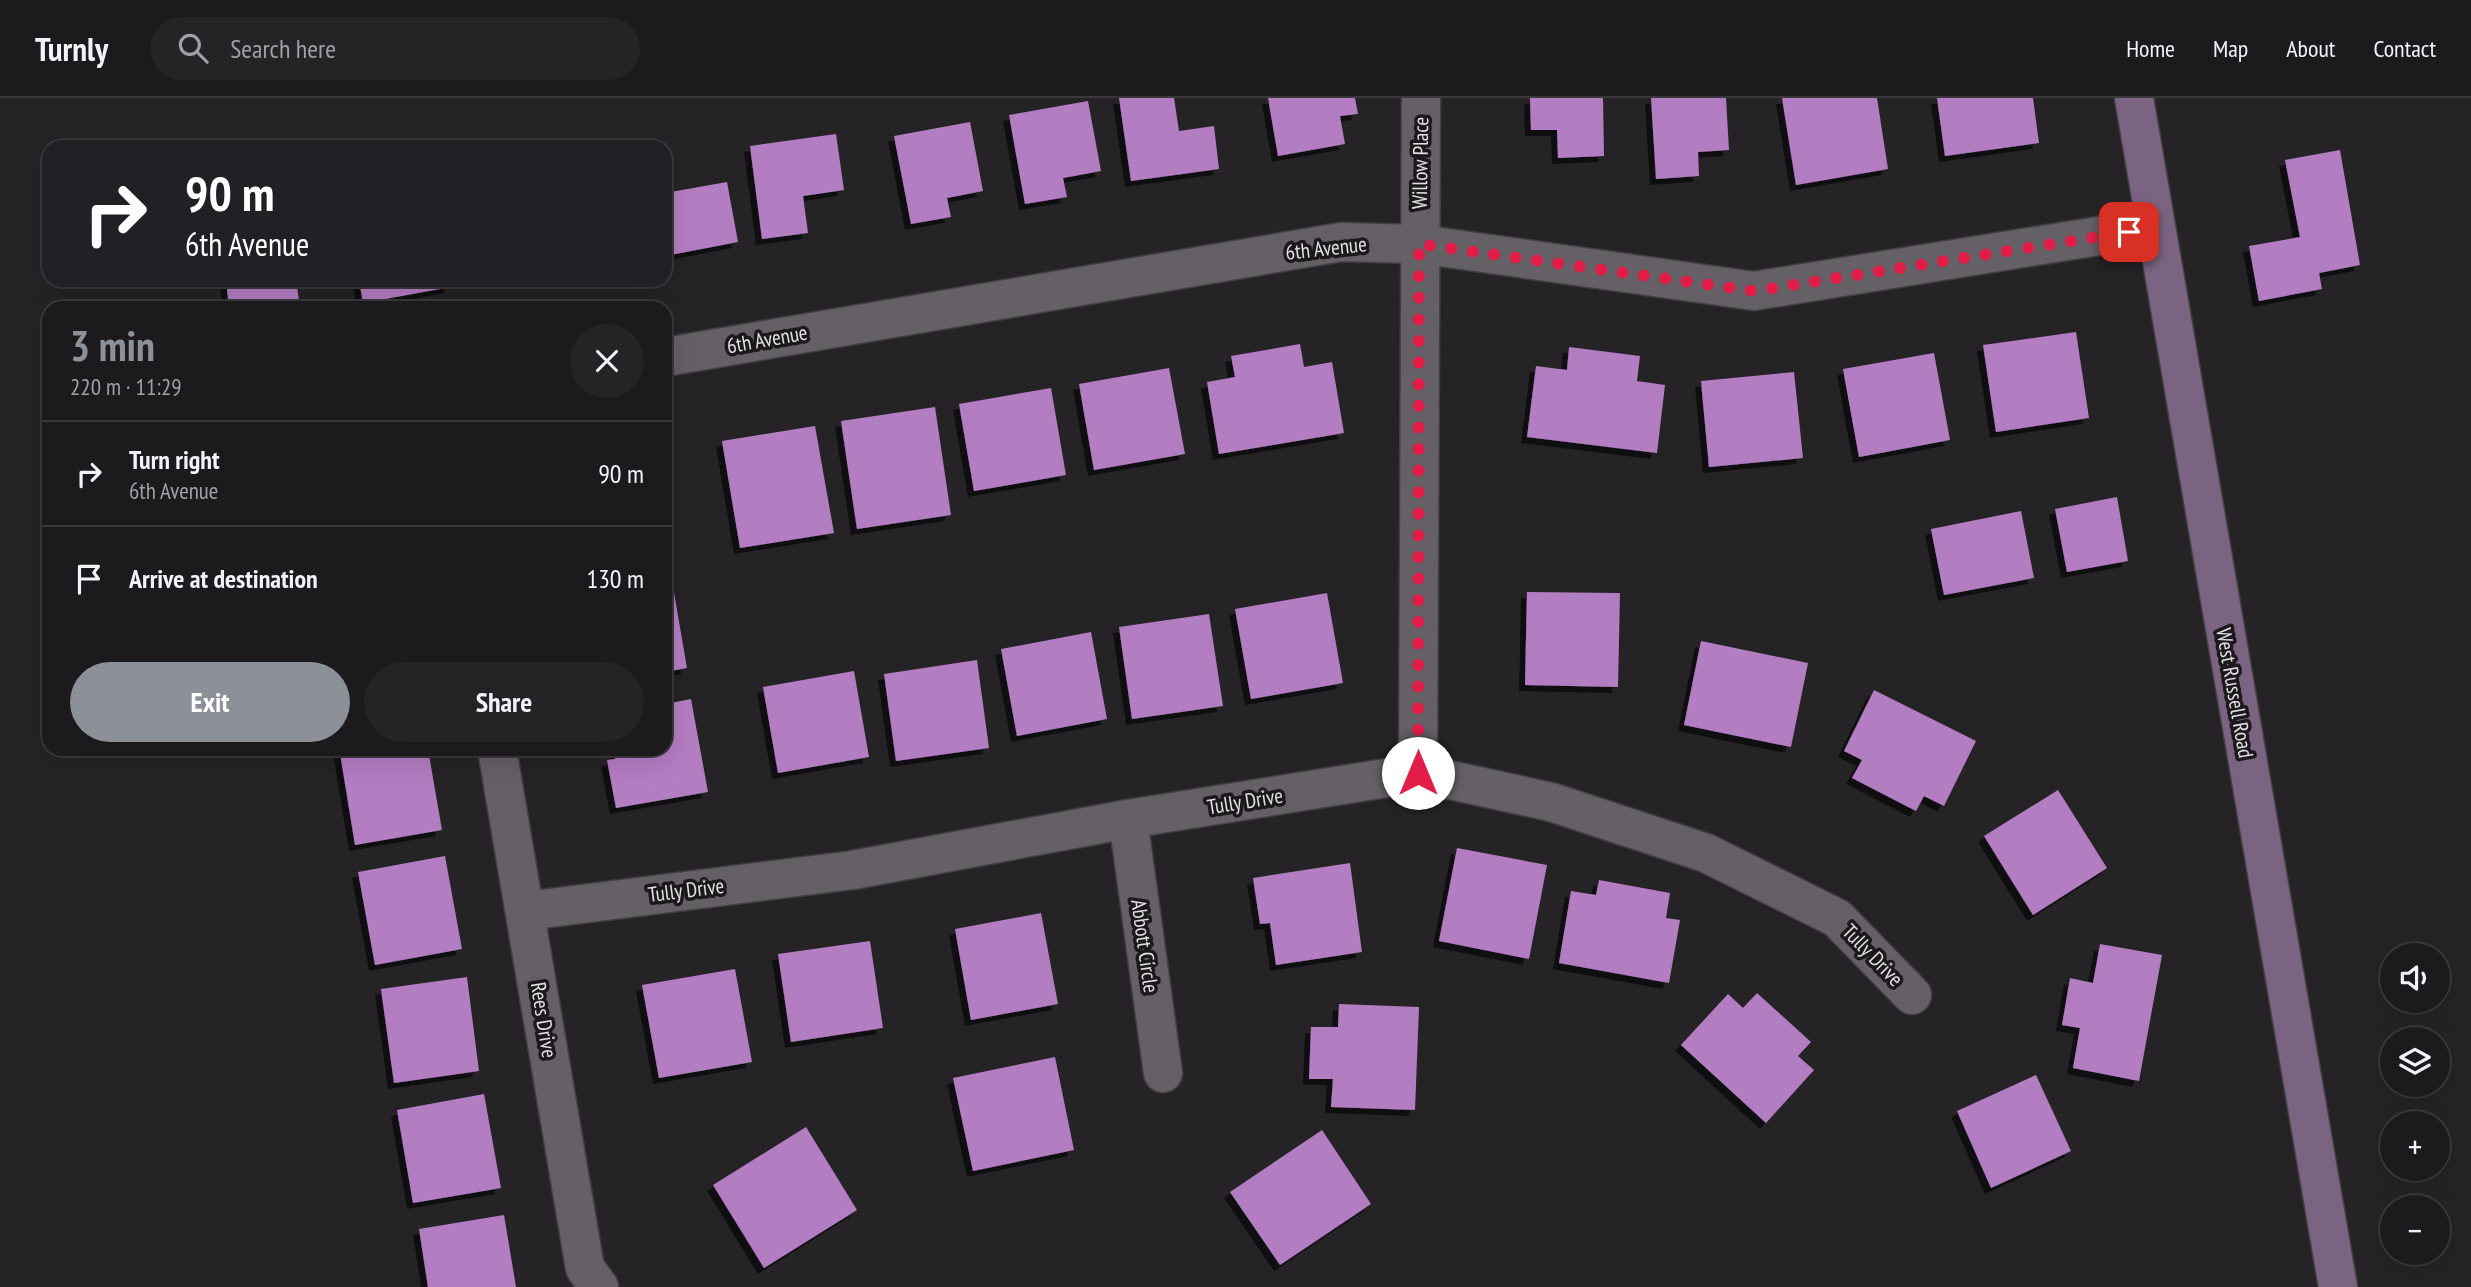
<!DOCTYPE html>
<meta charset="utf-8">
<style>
body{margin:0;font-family:"PT Sans Narrow",sans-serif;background:#252326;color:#f1f3f6;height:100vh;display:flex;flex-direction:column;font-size:26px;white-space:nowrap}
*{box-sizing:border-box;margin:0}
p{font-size:23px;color:#a0a1a4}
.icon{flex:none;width:38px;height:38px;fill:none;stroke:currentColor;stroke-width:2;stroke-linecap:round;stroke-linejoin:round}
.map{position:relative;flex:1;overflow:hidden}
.details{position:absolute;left:42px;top:203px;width:630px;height:455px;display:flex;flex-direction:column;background:#1c1a1d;border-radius:21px;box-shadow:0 7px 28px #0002,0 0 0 2px #3a383b}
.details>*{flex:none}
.hud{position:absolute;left:42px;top:42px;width:630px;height:147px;border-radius:21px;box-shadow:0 7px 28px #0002,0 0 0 2px #3a383b;background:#202124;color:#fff;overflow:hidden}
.fabs{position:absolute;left:2380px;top:845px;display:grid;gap:14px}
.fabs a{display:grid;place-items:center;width:70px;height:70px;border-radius:50%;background:#1c1a1d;box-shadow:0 7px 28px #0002,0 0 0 2px #3a383b;font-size:35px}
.pin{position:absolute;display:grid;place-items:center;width:60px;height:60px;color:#fff;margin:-30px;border-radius:14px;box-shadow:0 4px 10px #0006}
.me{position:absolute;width:77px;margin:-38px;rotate:0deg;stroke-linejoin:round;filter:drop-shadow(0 0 5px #0008)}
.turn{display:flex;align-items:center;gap:24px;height:147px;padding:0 28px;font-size:32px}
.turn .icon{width:91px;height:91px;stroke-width:2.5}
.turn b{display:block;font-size:49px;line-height:60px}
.round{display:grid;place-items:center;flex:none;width:74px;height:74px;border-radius:37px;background:#252326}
.overview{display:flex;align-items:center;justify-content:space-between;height:119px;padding:0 28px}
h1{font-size:42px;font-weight:800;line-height:52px;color:#8c9099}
.button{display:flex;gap:14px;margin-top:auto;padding:14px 28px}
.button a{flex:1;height:80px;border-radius:42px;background:#8c9099;color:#fff;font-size:28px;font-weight:800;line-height:80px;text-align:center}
.button a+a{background:#252326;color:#f1f3f6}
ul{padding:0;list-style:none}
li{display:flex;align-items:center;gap:21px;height:105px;padding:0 28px;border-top:2px solid #3a383b}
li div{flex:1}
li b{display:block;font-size:26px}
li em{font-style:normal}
header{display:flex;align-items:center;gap:42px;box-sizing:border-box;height:98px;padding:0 35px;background:#1c1a1d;border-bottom:2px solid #3a383b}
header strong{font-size:33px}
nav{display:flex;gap:38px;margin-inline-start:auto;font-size:24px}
.search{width:490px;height:63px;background:#252326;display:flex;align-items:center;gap:18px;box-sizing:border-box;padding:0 24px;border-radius:38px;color:#a0a1a4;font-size:26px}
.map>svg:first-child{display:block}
</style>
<header>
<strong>Turnly</strong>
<div class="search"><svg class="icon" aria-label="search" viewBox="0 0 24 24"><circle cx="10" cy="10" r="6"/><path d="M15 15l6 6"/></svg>Search here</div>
<nav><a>Home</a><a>Map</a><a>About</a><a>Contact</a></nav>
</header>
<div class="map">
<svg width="2471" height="1189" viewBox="0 0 2471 1189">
<defs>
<filter id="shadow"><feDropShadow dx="-6" dy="6" stdDeviation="0" flood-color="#0009"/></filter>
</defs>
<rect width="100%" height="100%" fill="#262327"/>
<g fill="#b37dc2" filter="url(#shadow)">
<polygon points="1119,0 1174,0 1179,33 1214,28 1219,71 1131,83"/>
<polygon points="1268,0 1355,0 1358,16 1340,18 1345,46 1278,58"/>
<polygon points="1530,0 1603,0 1604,58 1558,60 1557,32 1531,32"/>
<polygon points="1651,0 1726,0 1729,52 1698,54 1699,78 1656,81"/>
<polygon points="1782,0 1877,0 1888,71 1796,87"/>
<polygon points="1937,0 2033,0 2039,45 1945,58"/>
<polygon points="1088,3 1101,73 1063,80 1067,99 1025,106 1009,17"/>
<polygon points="970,24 983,93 947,100 951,119 911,126 894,38"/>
<polygon points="836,36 844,92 803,98 808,135 762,141 750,48"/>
<polygon points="2340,52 2360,167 2319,175 2322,191 2259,203 2249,148 2300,139 2285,62"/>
<polygon points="727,84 738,144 665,158 665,95"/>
<polygon points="226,182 296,182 300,210 229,210"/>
<polygon points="359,182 449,182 451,189 363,205"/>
<polygon points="2076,234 2089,320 1996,334 1983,247"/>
<polygon points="1300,246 1304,269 1332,264 1344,335 1219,356 1207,284 1235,279 1231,258"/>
<polygon points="1569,249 1640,258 1637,283 1665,287 1657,355 1527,339 1536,268 1567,272"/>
<polygon points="1934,255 1950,342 1859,359 1843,271"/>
<polygon points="1169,270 1185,356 1094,372 1079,286"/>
<polygon points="1794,274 1803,360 1709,369 1701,283"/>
<polygon points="1051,290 1066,377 974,393 959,306"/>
<polygon points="935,309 951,417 857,431 841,323"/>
<polygon points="815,328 834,435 740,450 722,343"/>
<polygon points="665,399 674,445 665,446"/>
<polygon points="2117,399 2128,463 2067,474 2055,411"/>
<polygon points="2021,413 2034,480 1944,497 1931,431"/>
<polygon points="671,477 687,570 665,574 665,478"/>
<polygon points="1527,494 1620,495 1618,589 1525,587"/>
<polygon points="1327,495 1343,585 1251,601 1235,511"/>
<polygon points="1209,516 1223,608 1132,621 1119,529"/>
<polygon points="1091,534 1107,621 1017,638 1001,551"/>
<polygon points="1701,543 1808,565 1791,649 1684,627"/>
<polygon points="977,562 989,650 896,663 884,576"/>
<polygon points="854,573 869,659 778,675 763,589"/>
<polygon points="1874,592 1976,643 1944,708 1924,698 1916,713 1852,680 1862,662 1844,653"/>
<polygon points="691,601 708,694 616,710 607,662 615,661 614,651 665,651 665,606"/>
<polygon points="362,651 428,651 442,732 355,747 340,655"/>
<polygon points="2058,692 2107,770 2033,817 1984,738"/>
<polygon points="1457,750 1547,767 1529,861 1439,843"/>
<polygon points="445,758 462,851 375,867 358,774"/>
<polygon points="1350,765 1362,854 1276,867 1270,825 1260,826 1253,780"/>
<polygon points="1599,782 1670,795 1666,820 1680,822 1669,885 1559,865 1571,793 1596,797"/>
<polygon points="1041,815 1058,906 971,922 955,831"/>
<polygon points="870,843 883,930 791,944 778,856"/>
<polygon points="2100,846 2162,857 2139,983 2073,970 2080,930 2062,927 2070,880 2093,885"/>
<polygon points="735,871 752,964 659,980 642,887"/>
<polygon points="467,879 479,973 394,985 381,891"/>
<polygon points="1757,895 1811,944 1798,958 1814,972 1766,1025 1681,947 1728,896 1743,910"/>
<polygon points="1339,906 1419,909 1415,1012 1331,1009 1333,981 1309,981 1311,929 1338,929"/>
<polygon points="1055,959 1074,1052 973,1073 953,980"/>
<polygon points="2036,977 2071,1053 1991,1090 1957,1013"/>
<polygon points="484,996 501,1090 413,1105 397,1012"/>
<polygon points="806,1029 857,1112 764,1170 713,1087"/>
<polygon points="1322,1032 1371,1106 1280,1167 1230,1094"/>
<polygon points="504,1117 516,1189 428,1189 419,1131"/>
</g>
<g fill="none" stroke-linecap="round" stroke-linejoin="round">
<g stroke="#413f42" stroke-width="41">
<g id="street">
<polyline points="665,259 1341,144 1419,146 1754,193 2155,129"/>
<polyline points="497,651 585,1170 599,1189"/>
<polyline points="1418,675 1421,0"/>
<polyline points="1128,721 1163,975"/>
<polyline points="526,813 853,772 1128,721 1418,675 1551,704 1706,755 1837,820 1912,897"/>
</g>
</g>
<g stroke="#413f42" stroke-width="41">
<polyline id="secondary" points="2134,0 2338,1189"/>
</g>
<use href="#street" stroke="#646065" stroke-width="38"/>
<use href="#secondary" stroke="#7b6481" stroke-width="38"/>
</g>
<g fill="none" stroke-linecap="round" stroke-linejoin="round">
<polyline stroke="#e11d48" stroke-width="12" stroke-dasharray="0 21.6" points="1418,675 1419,146 1754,193 2129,134"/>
</g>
<g text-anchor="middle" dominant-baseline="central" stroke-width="7" stroke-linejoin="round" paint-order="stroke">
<g font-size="21" fill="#e1dfe1" stroke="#1c191d">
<text transform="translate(1420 65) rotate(-89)">Willow Place</text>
<text transform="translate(1326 150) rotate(-6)">6th Avenue</text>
<text transform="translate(767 241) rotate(-10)">6th Avenue</text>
<text transform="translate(2235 595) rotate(80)">West Russell Road</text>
<text transform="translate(1245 703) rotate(-9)">Tully Drive</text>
<text transform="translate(686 792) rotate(-7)">Tully Drive</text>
<text transform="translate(1145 848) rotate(82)">Abbott Circle</text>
<text transform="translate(1873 857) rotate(46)">Tully Drive</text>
<text transform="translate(544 922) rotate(81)">Rees Drive</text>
</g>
</g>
</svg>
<div class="fabs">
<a><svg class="icon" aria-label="sound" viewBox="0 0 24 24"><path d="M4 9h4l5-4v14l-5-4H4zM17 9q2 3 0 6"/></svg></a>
<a><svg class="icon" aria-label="layers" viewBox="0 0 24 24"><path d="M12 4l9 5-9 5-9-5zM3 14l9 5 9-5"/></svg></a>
<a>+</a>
<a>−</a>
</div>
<div class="pin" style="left:2129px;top:134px;background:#d93025"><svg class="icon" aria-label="arrive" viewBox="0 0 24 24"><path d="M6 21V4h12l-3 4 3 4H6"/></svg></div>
<svg class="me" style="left:1418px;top:675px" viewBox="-20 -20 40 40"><circle r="19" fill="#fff"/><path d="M0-13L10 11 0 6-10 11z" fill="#e11d48"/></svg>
<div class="hud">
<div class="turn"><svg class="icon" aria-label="right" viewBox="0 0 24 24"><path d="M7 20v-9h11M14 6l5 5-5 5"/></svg><div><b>90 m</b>6th Avenue</div></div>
</div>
<section class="details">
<div class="overview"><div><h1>3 min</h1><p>220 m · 11:29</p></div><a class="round"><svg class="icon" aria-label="close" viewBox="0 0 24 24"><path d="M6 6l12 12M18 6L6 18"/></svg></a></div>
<ul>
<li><svg class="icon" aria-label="right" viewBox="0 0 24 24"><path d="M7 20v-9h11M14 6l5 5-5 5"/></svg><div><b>Turn right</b><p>6th Avenue</p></div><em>90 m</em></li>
<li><svg class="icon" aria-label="arrive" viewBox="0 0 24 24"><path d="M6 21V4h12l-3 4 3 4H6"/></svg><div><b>Arrive at destination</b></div><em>130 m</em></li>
</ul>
<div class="button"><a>Exit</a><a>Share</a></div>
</section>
</div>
